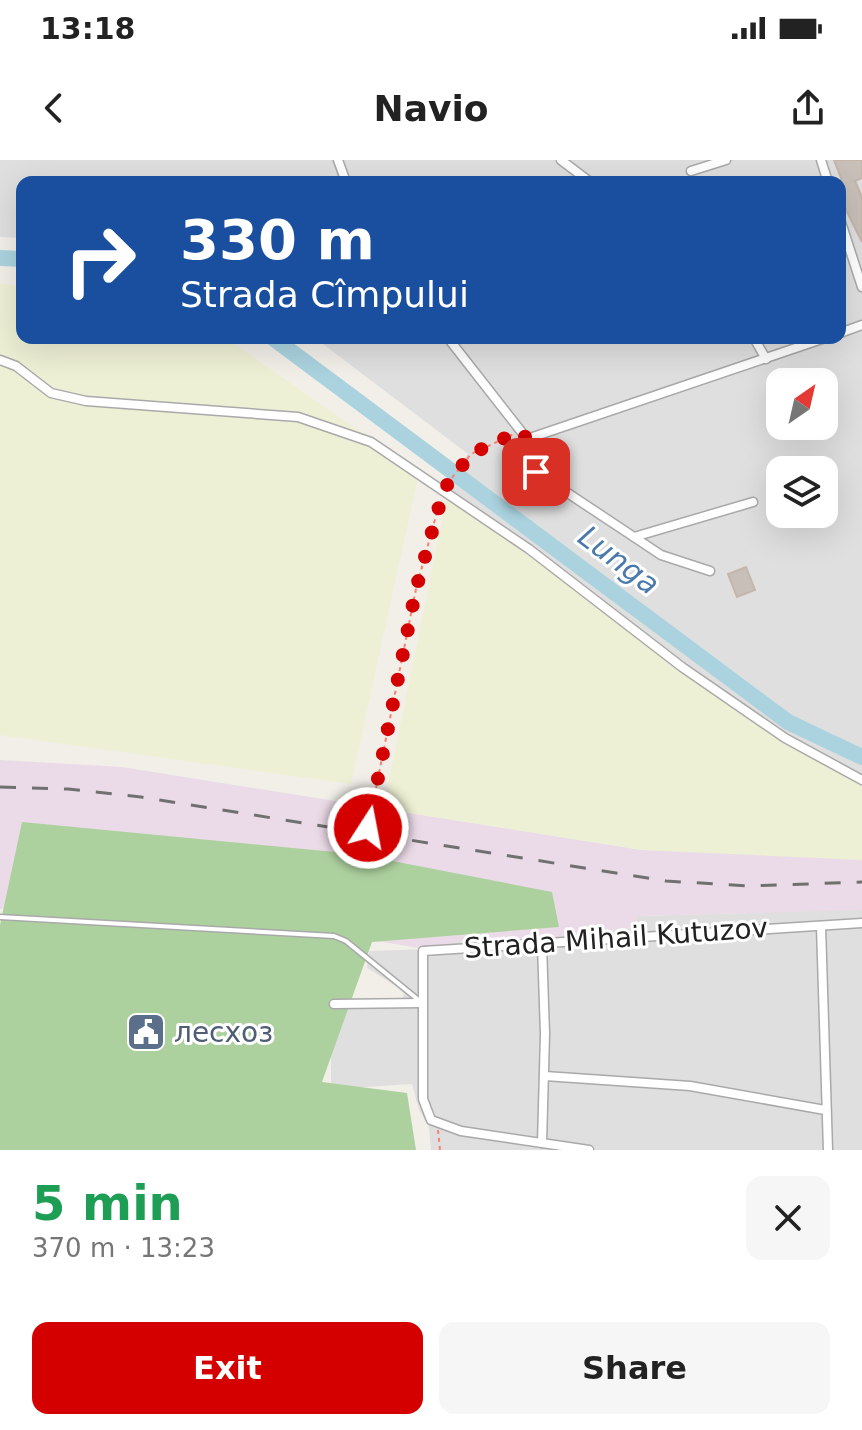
<!DOCTYPE html>
<meta charset="utf-8">
<style>
body{margin:0;font-family:"DejaVu Sans",sans-serif;background:#f6f6f6;color:#222;height:100vh;display:flex;flex-direction:column;font-size:30px;white-space:nowrap}
*{box-sizing:border-box;margin:0}
p{font-size:26px;color:#767676}
.icon{flex:none;width:44px;height:44px;fill:none;stroke:currentColor;stroke-width:2;stroke-linecap:round;stroke-linejoin:round}
.map{position:relative;height:990px;overflow:hidden}
.side{display:flex;flex-direction:column;background:#fff;flex:1}
.side>*{flex:none}
.guide{position:absolute;left:16px;top:16px;width:830px;height:168px;border-radius:16px;box-shadow:0 8px 32px #0002;background:#1a4fa0;color:#fff;overflow:hidden}
.needle{width:52px;rotate:34deg}
.controls{position:absolute;left:766px;top:208px;display:grid;gap:16px}
.controls a{display:grid;place-items:center;width:72px;height:72px;border-radius:16px;background:#fff;box-shadow:0 8px 32px #0002;font-size:40px}
.pin{position:absolute;display:grid;place-items:center;width:68px;height:68px;color:#fff;margin:-34px;border-radius:16px;box-shadow:0 4px 12px #0006}
.me{position:absolute;width:88px;margin:-44px;rotate:11deg;stroke-linejoin:round;filter:drop-shadow(0 0 6px #0008)}
.turn{display:flex;align-items:center;gap:28px;height:168px;padding:0 32px;font-size:36px}
.turn .icon{width:104px;height:104px;stroke-width:2.5}
.turn b{display:block;font-size:56px;line-height:68px}
.round{display:grid;place-items:center;flex:none;width:84px;height:84px;border-radius:16px;background:#f6f6f6}
.overview{display:flex;align-items:center;justify-content:space-between;height:136px;padding:0 32px}
h1{font-size:48px;font-weight:800;line-height:60px;color:#1e9e55}
.button{display:flex;gap:16px;margin-top:auto;padding:16px 32px}
.button a{flex:1;height:92px;border-radius:16px;background:#d40000;color:#fff;font-size:32px;font-weight:800;line-height:92px;text-align:center}
.button a+a{background:#f6f6f6;color:#222}
.status{display:flex;justify-content:space-between;align-items:center;height:56px;padding:0 40px;background:#fff;direction:ltr}
.status svg{height:22px;fill:currentColor}
header{display:flex;justify-content:space-between;align-items:center;height:104px;padding:0 32px;background:#fff;font-size:36px;font-weight:800}
.map>svg:first-child{display:block}
</style>
<div class="status"><b>13:18</b><svg viewBox="0 0 49 12"><path d="M0 12V9h3v3zM5 12V6h3v6zM10 12V3h3v9zM15 12V0h3v12zM26 1h20v11H26zM47 4h2v5h-2z"/></svg></div>
<header><svg class="icon" aria-label="back" viewBox="0 0 24 24"><path d="M15 5l-7 7 7 7"/></svg>Navio<svg class="icon" aria-label="share" viewBox="0 0 24 24"><path d="M12 15V3M7 8l5-5 5 5M5 13v7h14v-7"/></svg></header>
<div class="map">
<svg width="862" height="990" viewBox="0 0 862 990">
<rect width="100%" height="100%" fill="#f2efe9"/>
<g fill="#e0dfdf" fill-rule="evenodd">
<path d="M0,0H862V620L785,578L443,328L468,294L315,178H840V22H22V78L0,77ZM780,222H824V266H780ZM780,310H824V354H780Z"/>
<polygon points="862,693 862,990 431,990 429,967 419,950 412,924 335,929 331,922 331,839 403,838 404,831 367,808 369,791 431,789 453,782 549,778 636,767 637,756 753,753"/>
</g>
<polygon fill="#ebdbe8" points="0,600 122,607 642,690 862,694 862,750 638,756 636,767 545,779 453,782 431,790 334,774 0,749"/>
<g fill="#eef0d5">
<polygon points="0,124 22,126 22,178 226,178 419,313 351,624 0,575"/>
<polygon points="448,332 785,578 862,620 862,700 642,690 383,649"/>
</g>
<polygon fill="#add19e" points="22,662 356,694 552,732 559,767 372,782 322,922 407,933 416,990 0,990 0,765"/>
<g fill="none" stroke-linecap="round" stroke-linejoin="round">
<g stroke="#aad3df" stroke-width="16">
<polyline points="0,98 22,99"/>
<polyline points="273,178 788,562 862,597"/>
</g>
</g>
<g fill="#c7bfb8" stroke="#c4b6ab" stroke-width="2">
<polygon points="834,0 862,0 862,18 855,21 862,37 862,82 841,40 841,18"/>
<polygon points="746,407 755,430 737,437 728,414"/>
</g>
<g fill="none" stroke-linecap="round" stroke-linejoin="round">
<g stroke="#a9a9a9" stroke-width="7">
<polyline id="service" points="0,757 334,776 346,781 421,842"/>
</g>
<g stroke="#a9a9a9" stroke-width="11">
<g id="minor">
<polyline points="338,0 346,22"/>
<polyline points="561,0 590,22"/>
<polyline points="821,0 828,22"/>
<polyline points="691,11 726,0"/>
<polyline points="840,59 862,127"/>
<polyline points="840,173 862,165"/>
<polyline points="448,178 527,279 525,299 536,312 634,377 753,342"/>
<polyline points="754,178 766,199"/>
<polyline points="0,200 16,206 51,233 86,241 298,257 371,282 529,389 682,507 785,578 862,620"/>
<polyline points="527,279 825,178"/>
<polyline points="634,377 661,395 710,411"/>
<polyline points="821,766 828,990"/>
<polyline points="542,785 545,874 542,983"/>
<polyline points="334,844 422,843"/>
<polyline points="545,916 690,926 825,950"/>
<polyline points="589,990 461,971 431,960 423,939 423,791 862,763"/>
</g>
</g>
<g stroke="#fa8072" stroke-width="2" stroke-dasharray="4 4" stroke-linecap="butt">
<polyline points="447,324 471,294 514,274"/>
<polyline points="368,668 416,429 440,341"/>
<polyline points="438,970 440,990"/>
</g>
<use href="#service" stroke="#fff" stroke-width="4"/>
<use href="#minor" stroke="#fff" stroke-width="8"/>
<polyline stroke="#707070" stroke-width="3" stroke-dasharray="16 16" stroke-linecap="butt" points="0,627 68,629 141,637 666,721 750,726 862,722"/>
</g>
<g fill="none" stroke-linecap="round" stroke-linejoin="round">
<polyline stroke="#d40000" stroke-width="14" stroke-dasharray="0 25.2" points="368,668 416,429 444,329 471,294 520,271 527,279 525,299 536,312"/>
</g>
<defs>
<g id="civic-square" transform="scale(2)"><rect x="-9" y="-9" width="18" height="18" rx="4" fill="#5c6f8a" stroke="#fff"/><path d="M-.6-6.5H3V-4.5H.6V-3L4-1V1h2V6H-6V1h2V-1L-.6-3ZM-1.2 2.5V6h2.4V2.5Z" fill="#fff"/></g>
</defs>
<g fill-rule="evenodd">
<use href="#civic-square" x="146" y="872"/>
</g>
<g text-anchor="middle" dominant-baseline="central" stroke-width="6" stroke-linejoin="round" paint-order="stroke">
<g font-size="28" fill="#222" stroke="#fff">
<text transform="translate(616 778) rotate(-4)">Strada Mihail Kutuzov</text>
</g>
<g font-size="28" fill="#4e5e75" stroke="#fff" text-anchor="start">
<text x="174" y="872">лесхоз</text>
</g>
<g font-size="30" font-style="italic" fill="#4a7aab" stroke="#fff">
<text transform="translate(619 400) rotate(37)">Lunga</text>
</g>
</g>
</svg>
<div class="controls">
<a><svg class="needle" viewBox="-14 -14 28 28"><path d="M0-13l5 13h-10z" fill="#e53935"/><path d="M0 13l5-13h-10z" fill="#767676"/></svg></a>
<a><svg class="icon" aria-label="layers" viewBox="0 0 24 24"><path d="M12 4l9 5-9 5-9-5zM3 14l9 5 9-5"/></svg></a>
</div>
<div class="pin" style="left:536px;top:312px;background:#d93025"><svg class="icon" aria-label="arrive" viewBox="0 0 24 24"><path d="M6 21V4h12l-3 4 3 4H6"/></svg></div>
<svg class="me" style="left:368px;top:668px" viewBox="-20 -20 40 40"><circle r="17" fill="#d40000" stroke="#fff" stroke-width="3"/><path d="M0-11L8 9 0 5-8 9z" fill="#fff"/></svg>
<div class="guide">
<div class="turn"><svg class="icon" aria-label="right" viewBox="0 0 24 24"><path d="M7 20v-9h11M14 6l5 5-5 5"/></svg><div><b>330 m</b>Strada Cîmpului</div></div>
</div>
</div>
<section class="side">
<div class="overview"><div><h1>5 min</h1><p>370 m · 13:23</p></div><a class="round"><svg class="icon" aria-label="close" viewBox="0 0 24 24"><path d="M6 6l12 12M18 6L6 18"/></svg></a></div>
<div class="button"><a>Exit</a><a>Share</a></div>
</section>
